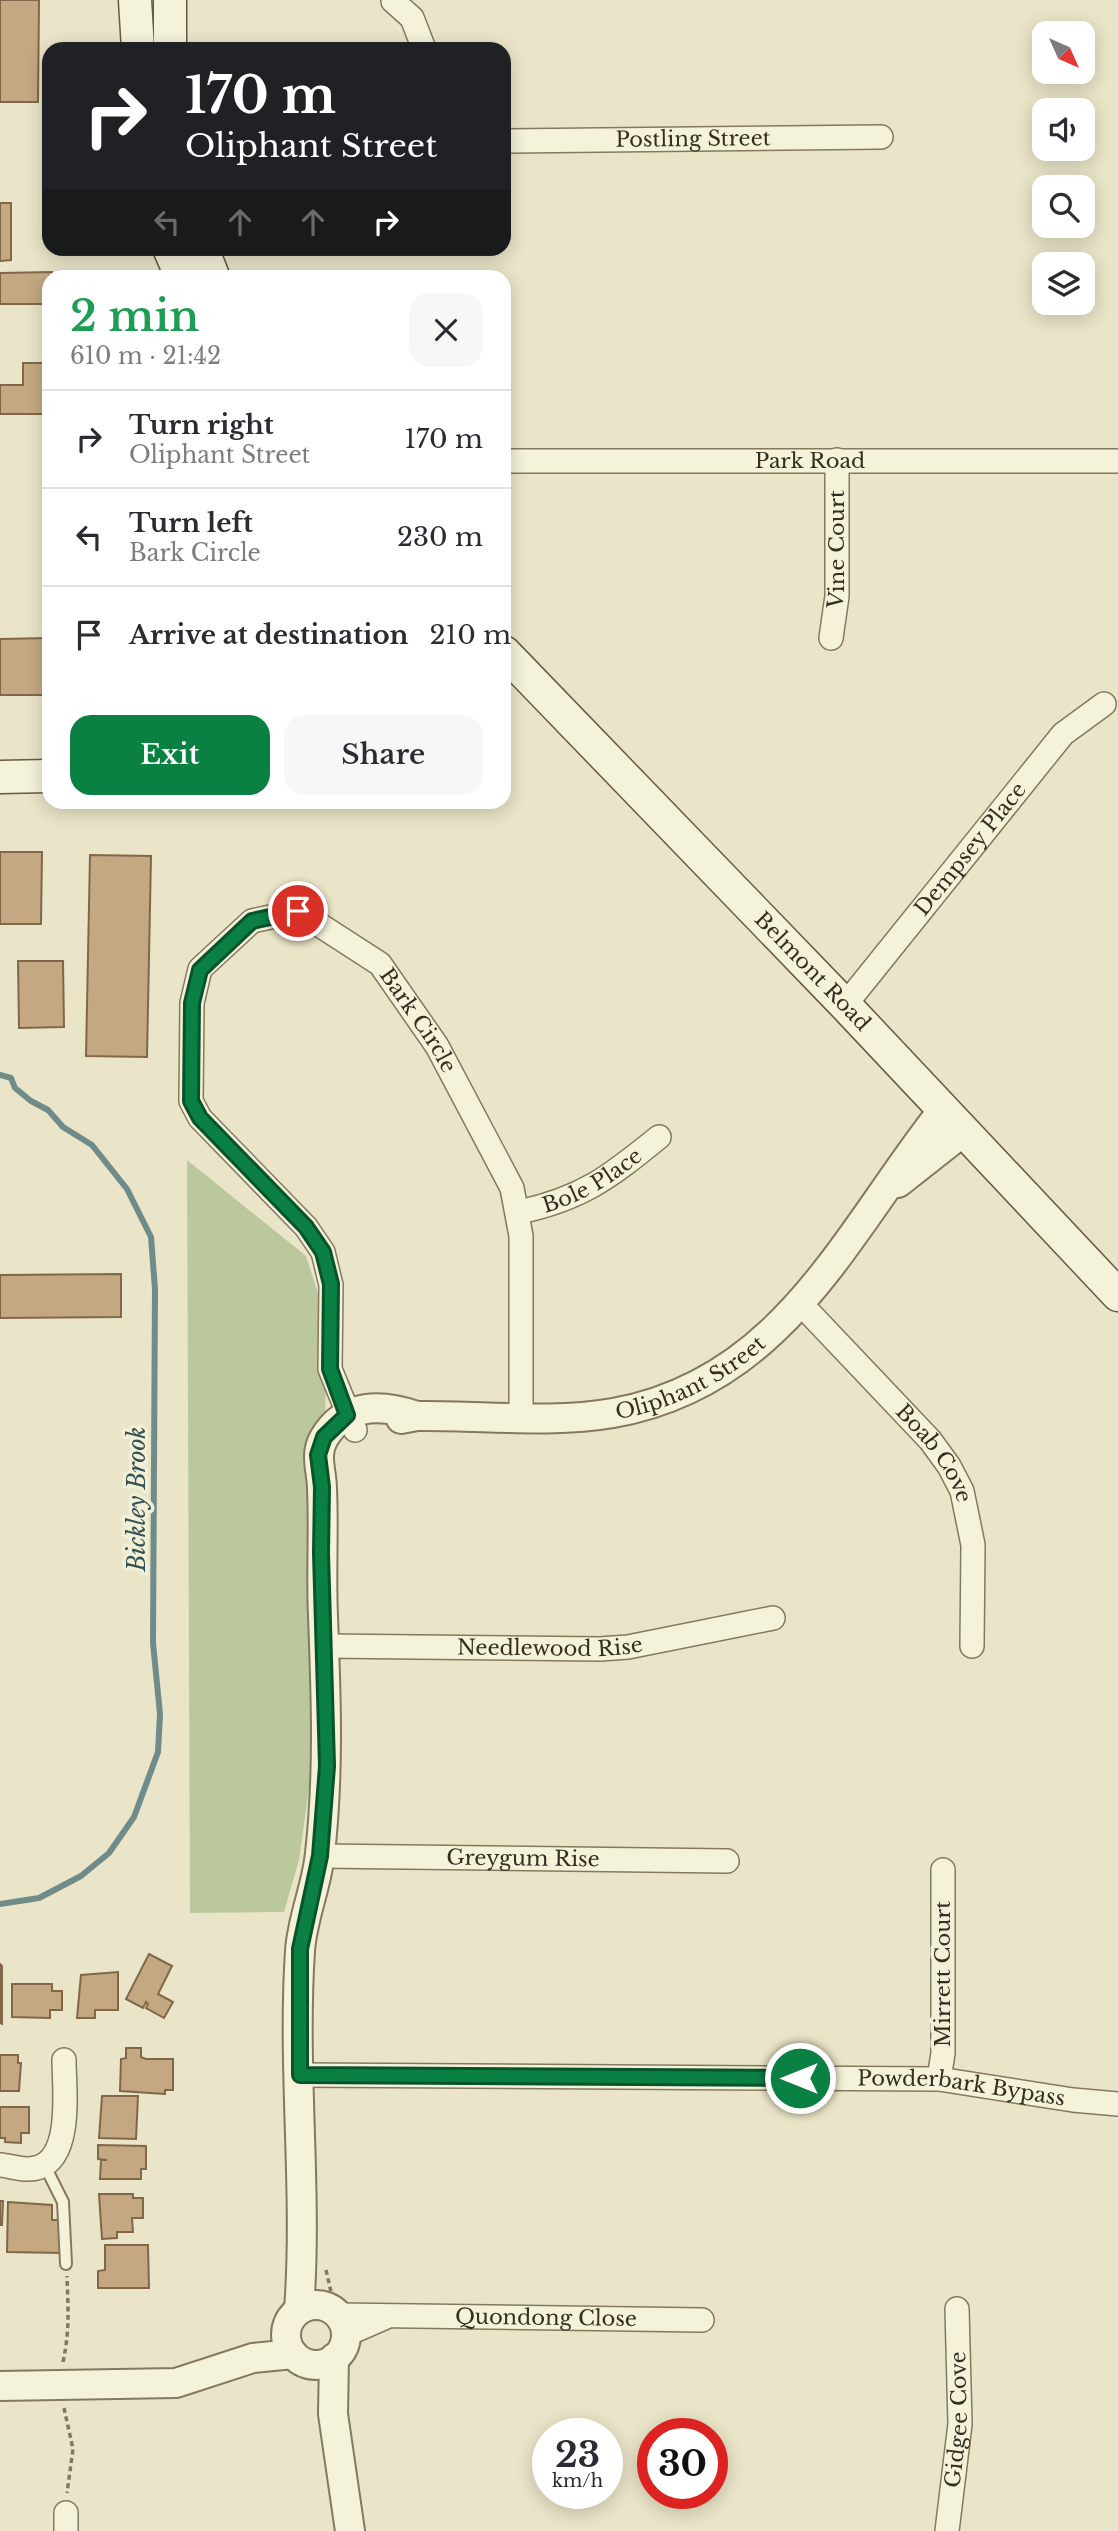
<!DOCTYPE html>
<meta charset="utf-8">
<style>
body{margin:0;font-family:"Libre Baskerville",serif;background:#f7f7f7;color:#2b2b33;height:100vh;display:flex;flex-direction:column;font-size:26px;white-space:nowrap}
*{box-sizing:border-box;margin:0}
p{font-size:23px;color:#7c7c81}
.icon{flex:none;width:38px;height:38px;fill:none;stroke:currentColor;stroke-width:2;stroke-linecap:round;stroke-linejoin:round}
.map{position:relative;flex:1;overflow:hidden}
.panel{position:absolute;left:42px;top:270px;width:469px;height:539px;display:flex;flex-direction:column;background:#fff;border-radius:21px;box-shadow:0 4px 18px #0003}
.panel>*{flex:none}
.banner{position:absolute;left:42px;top:42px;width:469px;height:214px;border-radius:21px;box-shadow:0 4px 18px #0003;background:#202124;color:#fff;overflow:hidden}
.needle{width:46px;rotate:135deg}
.fabs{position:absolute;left:1032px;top:21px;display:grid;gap:14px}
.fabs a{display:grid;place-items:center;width:63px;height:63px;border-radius:14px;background:#fff;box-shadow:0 4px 18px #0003;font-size:35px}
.speed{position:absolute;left:532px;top:2418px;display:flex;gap:14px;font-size:35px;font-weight:700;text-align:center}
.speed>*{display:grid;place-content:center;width:91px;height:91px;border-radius:50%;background:#fff;box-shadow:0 4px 18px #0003;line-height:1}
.speed small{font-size:18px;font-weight:400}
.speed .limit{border:10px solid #d22;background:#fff;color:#111}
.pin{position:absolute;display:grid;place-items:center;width:60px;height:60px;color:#fff;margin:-30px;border:4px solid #fff;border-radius:50%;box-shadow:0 2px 7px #0007}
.me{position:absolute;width:77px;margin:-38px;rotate:270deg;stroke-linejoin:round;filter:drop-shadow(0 0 5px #0008)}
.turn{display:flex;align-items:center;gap:24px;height:147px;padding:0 28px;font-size:32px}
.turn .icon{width:91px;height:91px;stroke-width:2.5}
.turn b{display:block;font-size:49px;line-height:60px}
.lanes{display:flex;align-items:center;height:66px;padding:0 28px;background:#0003;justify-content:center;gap:35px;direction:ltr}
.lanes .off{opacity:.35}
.round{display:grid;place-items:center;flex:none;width:74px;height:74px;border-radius:21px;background:#f7f7f7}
.summary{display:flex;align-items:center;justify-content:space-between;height:119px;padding:0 28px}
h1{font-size:42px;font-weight:600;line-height:52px;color:#1e9e55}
.button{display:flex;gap:14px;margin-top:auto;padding:14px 28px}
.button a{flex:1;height:80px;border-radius:21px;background:#0b8043;color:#fff;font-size:28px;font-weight:600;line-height:80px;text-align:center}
.button a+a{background:#f7f7f7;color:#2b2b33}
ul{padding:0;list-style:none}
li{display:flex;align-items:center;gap:21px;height:98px;padding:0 28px;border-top:2px solid #e1e1e2}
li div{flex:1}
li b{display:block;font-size:26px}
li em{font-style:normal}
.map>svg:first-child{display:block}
</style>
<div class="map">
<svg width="1118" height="2531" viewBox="0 0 1118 2531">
<rect width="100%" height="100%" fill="#eae5c8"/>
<polygon fill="#bbc79d" points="187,1160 306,1256 328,1324 314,1753 299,1860 284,1912 190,1913"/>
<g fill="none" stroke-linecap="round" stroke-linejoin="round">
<polyline stroke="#708c8a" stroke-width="6" points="0,1075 11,1078 15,1088 31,1101 48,1110 63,1127 92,1145 127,1189 151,1237 155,1289 153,1643 160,1714 158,1752 134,1817 109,1853 81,1876 39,1898 0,1904"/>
</g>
<g fill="#c4a882" stroke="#816747" stroke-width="2">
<polygon points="0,0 39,0 38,102 0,102"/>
<polygon points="0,203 11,203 11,260 0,261"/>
<polygon points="52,272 52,276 49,276 49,304 0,304 0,273"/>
<polygon points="23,363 49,363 49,414 0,414 0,385 23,385"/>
<polygon points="49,638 49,695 0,695 0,639"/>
<polygon points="0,852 42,852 41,924 0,924"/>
<polygon points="90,855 151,856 147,1057 86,1056"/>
<polygon points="18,961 63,961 64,1027 19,1028"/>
<polygon points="121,1274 121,1317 0,1318 0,1275"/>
<polygon points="149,1954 172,1966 158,1994 173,2002 164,2018 146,2008 148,2004 146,2002 143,2008 126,1999"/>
<polygon points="0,1964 2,1966 2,2024 0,2023"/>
<polygon points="118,1972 118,2010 95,2010 95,2018 77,2018 81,1975"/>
<polygon points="12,1984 52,1984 52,1991 62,1991 62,2010 50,2010 50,2018 12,2017"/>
<polygon points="126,2048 141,2048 141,2057 146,2059 173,2059 173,2090 165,2090 165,2094 120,2091 121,2059 126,2058"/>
<polygon points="0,2055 18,2055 18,2063 21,2063 19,2091 0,2091"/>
<polygon points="102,2096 138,2096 136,2139 99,2138"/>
<polygon points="0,2107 29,2107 29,2133 21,2133 21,2143 5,2142 5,2138 0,2138"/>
<polygon points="98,2145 146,2146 146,2169 141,2169 141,2179 100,2179 101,2160 107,2160 98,2159"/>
<polygon points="99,2194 133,2194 133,2198 143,2198 143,2218 132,2218 133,2232 117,2232 117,2238 102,2239"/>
<polygon points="0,2201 3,2201 2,2225 0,2225"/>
<polygon points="8,2202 52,2205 52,2220 62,2220 61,2253 7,2252"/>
<polygon points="105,2245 148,2245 149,2288 98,2288 98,2271 105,2270"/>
</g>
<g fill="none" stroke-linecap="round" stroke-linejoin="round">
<g stroke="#84795f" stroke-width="14">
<polyline id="service" points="44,2164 63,2202 66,2264"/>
</g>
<g stroke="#84795f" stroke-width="26">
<g id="minor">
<polyline points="393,1 412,18 424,49"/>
<path id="s1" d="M504,141L881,137"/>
<path id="s2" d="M504,461H1118"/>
<path id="s3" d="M831,638L837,596V460"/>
<path id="s4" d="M845,1005L1063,734L1104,704"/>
<path id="s5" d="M519,1212C582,1199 611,1176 659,1137"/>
<path id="s6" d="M801,1304L930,1440L949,1466L962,1491L973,1545L972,1646"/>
<path id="s7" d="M355,1430L330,1369L331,1285L323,1252L306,1227L200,1118L191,1101L192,1003L200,969L252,921L298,911L380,964L437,1046L512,1188L521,1236V1417"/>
<path id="s8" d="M324,1646L600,1649L628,1647L773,1618"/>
<path id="s9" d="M320,1856L727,1861"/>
<path id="s10" d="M300,2075L939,2079L1073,2100L1118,2104"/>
<polyline points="939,2079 943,2053 943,1870"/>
<path d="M0,2165C9,2166 19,2169 27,2169C75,2170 64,2090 64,2060"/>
<path id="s11" d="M338,2315L702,2320"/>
<polyline points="345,2335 384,2318"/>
<polyline points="66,2531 66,2513"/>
<path id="s12" d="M947,2531L960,2424L957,2309"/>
</g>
</g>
<g stroke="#84795f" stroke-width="32">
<g id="tertiary">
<polyline points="898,1183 964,1131"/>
<path id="s13" d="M401,1419L417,1416C481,1415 550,1424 613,1413C784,1383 847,1231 943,1110"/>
<circle cx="316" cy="2335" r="30"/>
<path d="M299,2310C308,2191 292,2071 300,1951C302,1918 317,1886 320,1853C329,1774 326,1695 323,1616C321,1574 324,1531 322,1489C322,1471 314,1455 324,1438C345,1402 383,1404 417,1416"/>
<polyline points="334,2358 333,2414 350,2531"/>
<polyline points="0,2386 176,2383 253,2358 293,2354"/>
</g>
</g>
<g stroke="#665a42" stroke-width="35">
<g id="secondary">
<polyline points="135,0 138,49"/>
<polyline points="170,0 170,49"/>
<polyline points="169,248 181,276"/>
<polyline points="202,248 213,276"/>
<path id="s14" d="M504,652L845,1005L1118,1295"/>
<polyline points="0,777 49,776"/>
</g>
</g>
<g stroke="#84795f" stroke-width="3.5" stroke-dasharray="5 3.5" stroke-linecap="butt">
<polyline points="326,2270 331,2292"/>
<path d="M63,2362C70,2329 68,2309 67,2276"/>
<polyline points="64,2408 73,2449 67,2493"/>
</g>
<use href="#service" stroke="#f5f2da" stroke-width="10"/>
<use href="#minor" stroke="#f5f2da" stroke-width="23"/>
<use href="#tertiary" stroke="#f5f2da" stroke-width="28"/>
<use href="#secondary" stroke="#f5f2da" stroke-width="32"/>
</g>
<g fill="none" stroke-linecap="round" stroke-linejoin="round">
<g stroke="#07532c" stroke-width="18">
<polyline id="route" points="298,911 252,921 200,970 192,1003 191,1101 200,1118 306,1227 323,1252 331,1284 330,1369 347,1415 324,1437 318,1455 322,1487 321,1553 327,1766 320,1856 300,1949 300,2075 800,2078"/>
</g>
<use href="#route" stroke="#0b8043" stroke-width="12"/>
</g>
<g text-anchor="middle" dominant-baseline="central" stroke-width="7" stroke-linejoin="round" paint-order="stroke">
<g font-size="21" fill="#362f21" stroke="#f2efd7">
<text stroke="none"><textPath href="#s1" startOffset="189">Postling Street</textPath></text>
<text stroke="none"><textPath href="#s2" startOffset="306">Park Road</textPath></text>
<text stroke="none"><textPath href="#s3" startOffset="89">Vine Court</textPath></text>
<text stroke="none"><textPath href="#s4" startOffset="200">Dempsey Place</textPath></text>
<text stroke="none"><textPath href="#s14" startOffset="444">Belmont Road</textPath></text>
<text stroke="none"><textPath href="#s7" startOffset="802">Bark Circle</textPath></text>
<text stroke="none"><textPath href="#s5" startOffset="80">Bole Place</textPath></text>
<text stroke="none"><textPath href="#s13" startOffset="298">Oliphant Street</textPath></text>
<text stroke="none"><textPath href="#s6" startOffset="201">Boab Cove</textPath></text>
<text stroke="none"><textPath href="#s8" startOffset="226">Needlewood Rise</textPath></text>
<text stroke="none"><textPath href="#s9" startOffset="203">Greygum Rise</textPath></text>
<text transform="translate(943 1974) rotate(-90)">Mirrett Court</text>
<text stroke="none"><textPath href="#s10" startOffset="662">Powderbark Bypass</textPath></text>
<text stroke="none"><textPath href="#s11" startOffset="208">Quondong Close</textPath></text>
<text stroke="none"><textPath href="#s12" startOffset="112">Gidgee Cove</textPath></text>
</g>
<g font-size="23" font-style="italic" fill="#325154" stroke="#f2efd7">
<text transform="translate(137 1499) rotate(-90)">Bickley Brook</text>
</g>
</g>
</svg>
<div class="fabs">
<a><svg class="needle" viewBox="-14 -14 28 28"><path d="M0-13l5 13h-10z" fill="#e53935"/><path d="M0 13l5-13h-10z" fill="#7c7c81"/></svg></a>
<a><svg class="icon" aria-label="sound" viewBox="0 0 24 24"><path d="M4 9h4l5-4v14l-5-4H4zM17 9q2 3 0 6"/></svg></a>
<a><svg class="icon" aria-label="search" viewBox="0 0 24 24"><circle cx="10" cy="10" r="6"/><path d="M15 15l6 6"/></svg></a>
<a><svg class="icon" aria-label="layers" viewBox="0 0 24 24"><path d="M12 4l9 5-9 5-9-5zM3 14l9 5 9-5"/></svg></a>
</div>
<div class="speed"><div>23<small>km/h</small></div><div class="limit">30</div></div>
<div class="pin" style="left:298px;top:911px;background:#d93025"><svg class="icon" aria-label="arrive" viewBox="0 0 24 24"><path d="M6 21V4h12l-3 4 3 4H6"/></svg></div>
<svg class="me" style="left:800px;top:2078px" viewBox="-20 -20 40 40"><circle r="17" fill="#0b8043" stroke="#fff" stroke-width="3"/><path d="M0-11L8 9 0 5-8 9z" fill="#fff"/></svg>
<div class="banner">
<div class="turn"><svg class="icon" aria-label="right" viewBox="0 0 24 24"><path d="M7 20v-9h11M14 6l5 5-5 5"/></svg><div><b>170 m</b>Oliphant Street</div></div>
<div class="lanes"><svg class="icon off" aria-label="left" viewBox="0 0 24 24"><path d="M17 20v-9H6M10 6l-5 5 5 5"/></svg><svg class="icon off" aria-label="ahead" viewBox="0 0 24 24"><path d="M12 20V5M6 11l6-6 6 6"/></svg><svg class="icon off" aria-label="ahead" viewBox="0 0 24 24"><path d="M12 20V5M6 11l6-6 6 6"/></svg><svg class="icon" aria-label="right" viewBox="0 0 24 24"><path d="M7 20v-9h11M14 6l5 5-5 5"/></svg></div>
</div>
<section class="panel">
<div class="summary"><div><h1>2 min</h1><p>610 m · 21:42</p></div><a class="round"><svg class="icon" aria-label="close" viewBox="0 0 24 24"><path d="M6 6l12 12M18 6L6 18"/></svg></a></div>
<ul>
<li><svg class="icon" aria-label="right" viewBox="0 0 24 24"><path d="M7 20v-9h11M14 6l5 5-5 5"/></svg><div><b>Turn right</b><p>Oliphant Street</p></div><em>170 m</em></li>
<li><svg class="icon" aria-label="left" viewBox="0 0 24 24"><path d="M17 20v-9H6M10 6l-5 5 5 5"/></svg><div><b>Turn left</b><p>Bark Circle</p></div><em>230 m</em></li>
<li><svg class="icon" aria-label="arrive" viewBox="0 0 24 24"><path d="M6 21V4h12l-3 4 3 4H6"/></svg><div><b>Arrive at destination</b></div><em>210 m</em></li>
</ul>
<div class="button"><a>Exit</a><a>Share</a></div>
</section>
</div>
